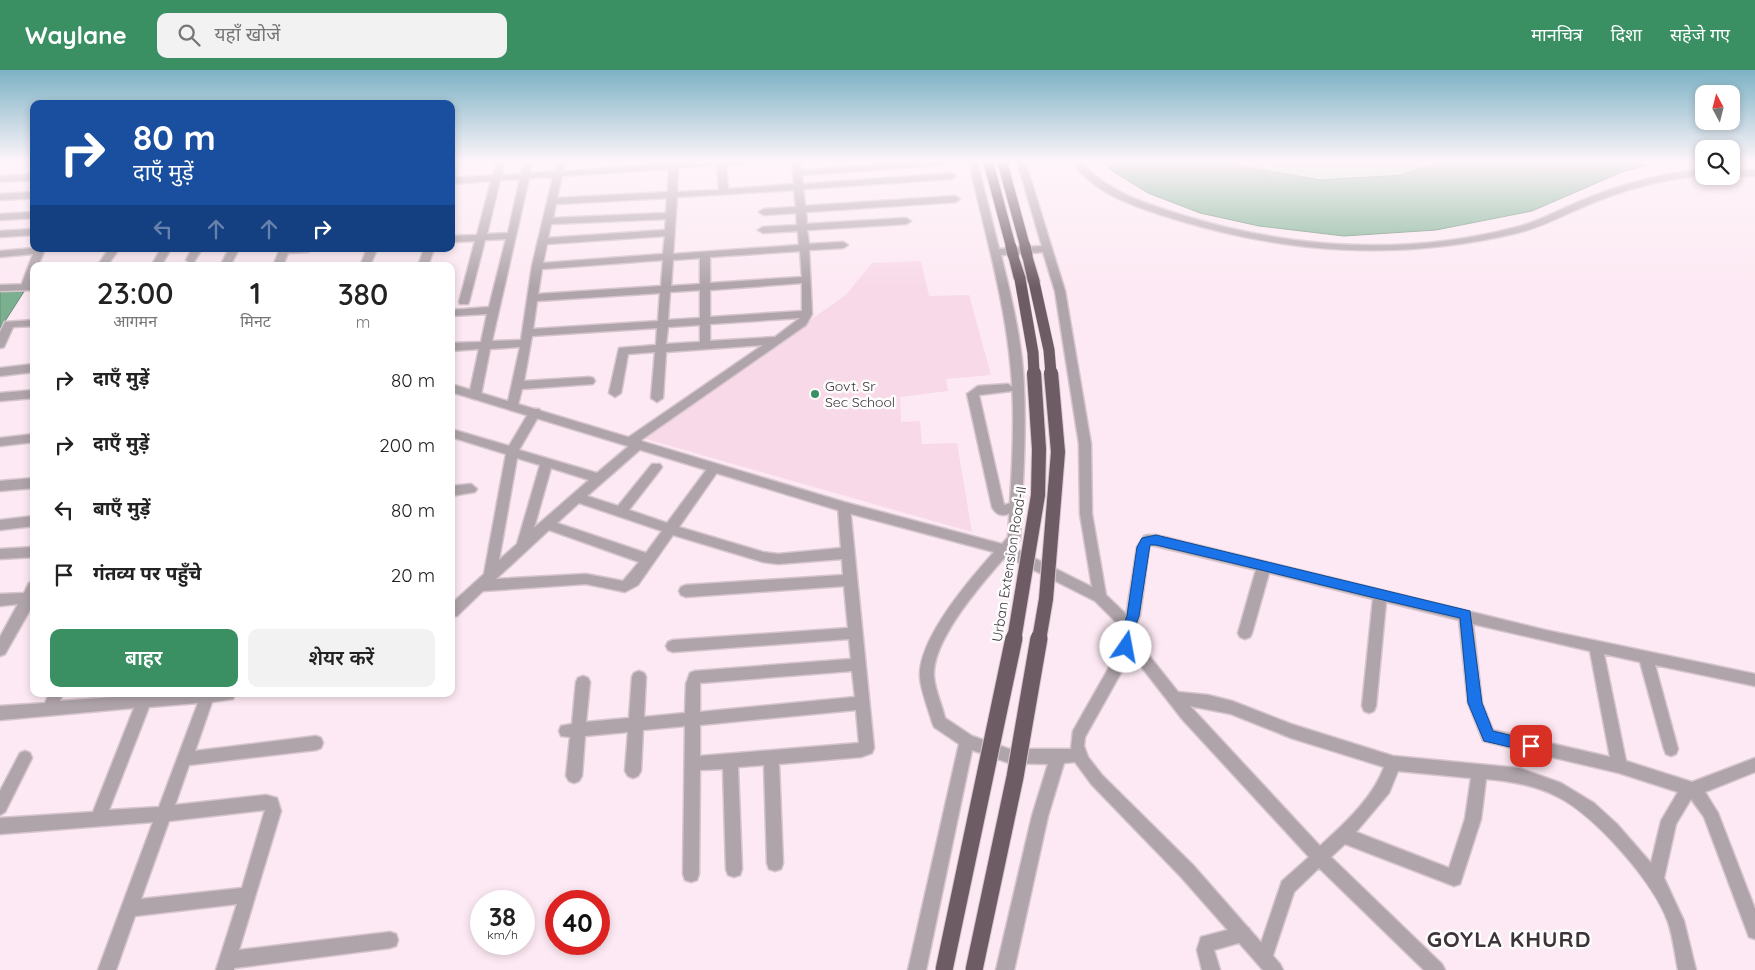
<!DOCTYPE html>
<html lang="hi">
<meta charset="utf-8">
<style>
body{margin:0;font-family:Quicksand,"Noto Sans Devanagari",sans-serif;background:#f2f2f2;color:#222;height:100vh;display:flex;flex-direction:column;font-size:19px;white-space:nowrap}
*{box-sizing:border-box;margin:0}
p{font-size:16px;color:#767676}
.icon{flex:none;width:28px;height:28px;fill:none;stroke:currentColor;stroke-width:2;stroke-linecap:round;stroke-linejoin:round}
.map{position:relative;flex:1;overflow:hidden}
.drawer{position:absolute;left:30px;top:192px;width:425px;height:435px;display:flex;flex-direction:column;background:#fff;border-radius:10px;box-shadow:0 2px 8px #0003}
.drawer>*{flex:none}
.banner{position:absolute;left:30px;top:30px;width:425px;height:152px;border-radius:10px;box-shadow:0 2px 8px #0003;background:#1a4fa0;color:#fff;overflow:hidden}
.needle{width:32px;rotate:353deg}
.buttons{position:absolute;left:1695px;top:15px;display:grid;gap:10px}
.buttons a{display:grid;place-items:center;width:45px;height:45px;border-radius:10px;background:#fff;box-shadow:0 2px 8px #0003;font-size:25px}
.speed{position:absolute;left:470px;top:820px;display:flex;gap:10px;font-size:25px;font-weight:700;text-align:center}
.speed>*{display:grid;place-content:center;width:65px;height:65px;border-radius:50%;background:#fff;box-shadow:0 2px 8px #0003;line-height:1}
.speed small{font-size:12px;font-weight:400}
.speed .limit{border:8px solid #d22;background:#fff;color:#111}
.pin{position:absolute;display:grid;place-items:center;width:42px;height:42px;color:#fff;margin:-21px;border-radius:10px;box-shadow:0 2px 8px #0006}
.me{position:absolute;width:55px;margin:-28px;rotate:12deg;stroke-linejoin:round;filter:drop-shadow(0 0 4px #0008)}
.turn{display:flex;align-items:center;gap:18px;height:105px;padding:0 20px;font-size:22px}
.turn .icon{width:65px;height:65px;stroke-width:2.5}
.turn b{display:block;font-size:35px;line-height:42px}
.lanes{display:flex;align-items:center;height:48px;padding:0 20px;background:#0003;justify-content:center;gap:25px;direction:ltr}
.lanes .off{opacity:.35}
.eta{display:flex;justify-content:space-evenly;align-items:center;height:85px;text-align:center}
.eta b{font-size:30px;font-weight:600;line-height:35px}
.button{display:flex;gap:10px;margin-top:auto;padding:10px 20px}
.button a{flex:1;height:58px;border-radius:10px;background:#3a9063;color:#fff;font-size:20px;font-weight:600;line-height:58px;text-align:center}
.button a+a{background:#f2f2f2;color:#222}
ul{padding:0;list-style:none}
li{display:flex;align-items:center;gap:15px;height:65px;padding:0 20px}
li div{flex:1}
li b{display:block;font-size:19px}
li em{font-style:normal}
header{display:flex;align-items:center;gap:30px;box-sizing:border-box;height:70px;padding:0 25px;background:#3a9063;color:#fff}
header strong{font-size:24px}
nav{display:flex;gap:28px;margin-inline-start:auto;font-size:18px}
.search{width:350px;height:45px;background:#f2f2f2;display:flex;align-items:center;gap:12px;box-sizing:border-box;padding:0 18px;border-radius:10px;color:#767676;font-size:19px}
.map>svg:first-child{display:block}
</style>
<header>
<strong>Waylane</strong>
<div class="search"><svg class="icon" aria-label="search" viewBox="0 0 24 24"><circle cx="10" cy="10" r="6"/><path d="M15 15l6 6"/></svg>यहाँ खोजें</div>
<nav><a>मानचित्र</a><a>दिशा</a><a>सहेजे गए</a></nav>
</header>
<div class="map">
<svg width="1755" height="900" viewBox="0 0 1755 900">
<rect width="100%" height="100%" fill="#fde9f3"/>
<polygon fill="#f8d9e8" points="921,191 929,226 969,225 991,305 946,309 948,321 900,327 901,352 920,351 922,374 957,373 972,462 642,368 846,225 872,193"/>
<path fill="#b9edcd" d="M1227,91H1443C1429,95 1414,103 1399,105C1340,113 1284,109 1227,91Z"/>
<g fill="#7ab090" stroke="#688a76">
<polygon points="1102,91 1227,91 1251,98 1321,110 1401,105 1443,91 1662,91 1622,102 1532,141 1436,160 1344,166 1259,156 1200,143 1148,123 1109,99"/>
<polygon points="25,220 0,259 0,222"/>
</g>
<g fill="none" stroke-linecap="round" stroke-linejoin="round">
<g stroke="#d7c5ce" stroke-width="3">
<g id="minor">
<polygon points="451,91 459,91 455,105 451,108"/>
<path d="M497,91H505L502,105L521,104L524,91H532L530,103L555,101L559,91H567L564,101L669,93L670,91H678V93L747,91L743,94L726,95L728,119L794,114L792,91H800L801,100L923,91L948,92L944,95L802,105L803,114L952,103L956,106L952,109L803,119L805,136L955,126L960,129L955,132L806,142L807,154L906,148L911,151L906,154L807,160L809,174L843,172L848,175L843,178L809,180L812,244L806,255L641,370L645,374L643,377L587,426L618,436L652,394H660L662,397L660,400L629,440L667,453L710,395H718L720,398L718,401L679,457L763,482L778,484L841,478L838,437L840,434H848L850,437L874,678L872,683L861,687L779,694L783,793L781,799L775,801L769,799L767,793L764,695L738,697L742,799L740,805L734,807L728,805L726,799L723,699L700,700L699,804L697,810L691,812L685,810L683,804L685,656L643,660L641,701L638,706L633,708L628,706L625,701L628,662L585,666L582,706L579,711L574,713L569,711L566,706L570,667L561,666L559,661L561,656L572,654L576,612L578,608L583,606L588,608L590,612L586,652L629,648L632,607L634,603L639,601L644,603L646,607L644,647L685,643L686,614L690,603L695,601L851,589L849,569L673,582L668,580L666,576L668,572L673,570L848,558L844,516L686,527L681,525L679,521L681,517L686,515L843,505L842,489L778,494L763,492L673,465L638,515L625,522L586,514L483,521L457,546L451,547V534L484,504L506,384L451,367V359L509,376L531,339H539L541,342L519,380L597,403L629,376L624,372L626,369L763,275L666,282L663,328L657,332L651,328L655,282L628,284L621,323L615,327L609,323L619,278L656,275L657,258L532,266L524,311L589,307L593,308L595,311L593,314L522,319L517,339H509L507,336L520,277L490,279L481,325L475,329L471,328L469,325L479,279L451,281V273L481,272L487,244L451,246V240L489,237L506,169L485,170L469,232L468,234H460L459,232L475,171L451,172V166L477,165L491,111L451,114V108L493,105ZM717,95L719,120L677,122L678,98ZM669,99L668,122L557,128L562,106ZM553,107L532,196L521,270L492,271L529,108ZM520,109L508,163L487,164L500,110ZM794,120L796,137L764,139L759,142L764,145L796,143L797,155L763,157L758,160L763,163L798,161L799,175L673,184L677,127ZM667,128L666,143L553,148L556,134ZM666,149L665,160L548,168L551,154ZM665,166L663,184L543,193L547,174ZM800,181L802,207L710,213V187ZM700,188V214L671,216L673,190ZM663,190L661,216L538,224L542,199ZM802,213V241L710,247V220ZM700,220V248L668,250L670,222ZM660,223L658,251L533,259L537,231ZM800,248L775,267L710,271V254ZM700,255V272L666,274L668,257ZM517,388L540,395L517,474L499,490ZM551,398L589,410L534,458ZM579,433L662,461L646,483L557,453ZM549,460L639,492L623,511L586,504L496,509ZM852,601L855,627L700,642V613ZM856,640L859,673L700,686V655Z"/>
<polygon points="34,104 34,110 0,112 0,106"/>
<polygon points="34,122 34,128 0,130 0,124"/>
<polygon points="34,142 34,148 0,150 0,144"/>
<polygon points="34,159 34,165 0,167 0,161"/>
<path d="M34,178L45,179L38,196H34C34,204 35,217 26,219L21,216L33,184L0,187V181Z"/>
<polygon points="109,179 119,179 107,196 97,196"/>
<polygon points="161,179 171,179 161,196 151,196"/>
<polygon points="192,179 202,179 194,192 191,193 186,190"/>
<polygon points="229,179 239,179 230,196 220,196"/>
<polygon points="280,179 313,179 308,182 288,183 283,196 273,196"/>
<polygon points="424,179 434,179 428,196 418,196"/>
<polygon points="34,250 34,256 13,257 4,277 0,278 0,262 5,252"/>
<polygon points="34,294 34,302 0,306 0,298"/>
<path d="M1008,314L1014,318L1012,321L979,325L1004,435L1015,432L1019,434L1021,437L1019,440C1008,444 999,450 992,437L967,324L978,316Z"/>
<polygon points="34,320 34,328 0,331 0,323"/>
<polygon points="34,364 34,372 0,376 0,368"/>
<polygon points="34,408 34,418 0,421 0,411"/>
<polygon points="471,414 477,419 475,422 451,426 451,416"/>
<polygon points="34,446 34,456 0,460 0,450"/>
<path d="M1148,465H1156L1545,560L1755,604V616L1655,595L1678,679L1676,684L1671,686L1666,684L1664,679L1640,592L1604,584L1626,691L1692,712L1755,688V702L1705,722L1718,743L1755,839V869L1749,867L1704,747L1691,729L1676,754L1664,808L1684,851L1696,900H1678C1675,884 1673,867 1668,852C1654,812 1594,744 1556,726C1534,715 1511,711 1486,709L1481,749L1460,814L1454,816L1345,774L1331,787L1442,894L1445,900H1424L1319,798L1294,822L1270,894L1264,896L1258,894L1256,888L1282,811L1309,787L1182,649L1122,572L1120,560L1126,546L1137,477L1144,466ZM1151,475L1256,500L1238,563L1240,567L1245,569L1250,567L1252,563L1269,503L1373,529L1362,636L1364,641L1369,643L1374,641L1376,636L1386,532L1459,550L1468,633L1483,671L1619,703L1678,722L1661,751L1651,793L1617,754L1594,733L1561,713L1519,698L1393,686L1291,654L1232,631L1208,625L1178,622L1132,564L1140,546L1149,478ZM1473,554L1590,581L1610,687L1493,660L1482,633ZM1190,636L1231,644L1291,668L1384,697C1373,728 1344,754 1320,776ZM1398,701L1471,708L1465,749L1449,798L1356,762L1389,723Z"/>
<polygon points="34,477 34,487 0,489 0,479"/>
<polygon points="34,512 34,533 5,584 0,586 0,567 18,534 0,536 0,524 24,523 29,513"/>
<path d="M49,624H63L60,631L153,624H235L233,629L212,632L195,681L316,666L321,668L323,673L321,678L316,680L189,695L175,735L266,725L277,728L281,741L239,880L390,862L396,864L398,870L396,876L390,878L234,898V900H216L237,834L135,846L116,900H98L153,752L0,764V748L93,742L134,638L0,650V636L45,633ZM198,633L159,737L109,740L149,637ZM265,740L242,818L141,829L169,751Z"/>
<polygon points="25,681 30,683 32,688 5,742 0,745 0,721 20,683"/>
<polygon points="1243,856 1249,858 1251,864 1249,870 1214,880 1220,900 1202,900 1197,880 1201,867"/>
</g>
</g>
<g stroke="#d7c5ce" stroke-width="3">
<g id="tertiary">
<path d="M969,91H977L999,179L1042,176L1017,91H1025L1065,221L1091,374L1092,444L1106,525L1129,547L1134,568L1127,592L1085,667L1084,676L1088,687L1102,705L1193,795L1280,894L1283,900H1263L1181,807L1092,715L1075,692L1064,693L1048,746L1014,900H996L1032,746L1048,694L1009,693L972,680L926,900H908L959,674L934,657L932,652C928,638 921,621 920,607C918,569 970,509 994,482L844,442L451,322V314L844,432L1002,474L1008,467C1011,412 1016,355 1011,300C1005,229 984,160 969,91ZM1043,182L1055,221L1079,374L1080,444L1092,517L1014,478L1020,469C1023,413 1027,357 1023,301C1020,262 1010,222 1001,185ZM1006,486L1095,531L1118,554L1120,568L1115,587L1073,661L1071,679H1009L972,666L945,648C942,635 935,620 934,607C931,571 983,512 1006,486Z"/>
<path d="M1071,91H1080C1107,122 1146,134 1185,146C1293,179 1408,186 1517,157C1540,151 1561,139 1583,130C1622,114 1662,103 1704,99V105C1663,109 1625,119 1587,135C1564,145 1542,157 1517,163C1399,191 1289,184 1174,149C1136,137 1094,124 1071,91Z"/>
<rect x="1731" y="100" width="24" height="6"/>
<polygon points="367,179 377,179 370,196 360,196"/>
<polygon points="34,214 34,220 0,221 0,215"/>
</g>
</g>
<g stroke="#d7c5ce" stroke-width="2">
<g id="trunk">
<polygon points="983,91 993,91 1016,177 1015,179 1011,180 1006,177"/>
<polygon points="997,91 1007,91 1030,176 1029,178 1021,178 1020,176"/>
<polygon points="1013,182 1018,185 1026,209 1024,211 1020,212 1014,209 1008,185"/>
<polygon points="1027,182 1032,185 1040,212 1038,214 1030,214 1028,212 1022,185"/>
</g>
</g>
<use href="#minor" fill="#afa4a9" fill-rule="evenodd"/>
<use href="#tertiary" fill="#afa4a9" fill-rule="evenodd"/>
<use href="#trunk" fill="#6e5c65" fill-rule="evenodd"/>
<g stroke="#d7c5ce" stroke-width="12" stroke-linecap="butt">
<g id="trunk-bridge-far2">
<polyline points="1025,176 1027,185"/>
<polyline points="1011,177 1013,185"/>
<polyline points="1020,209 1033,283 1034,304"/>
<polyline points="1034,212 1049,280 1051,304"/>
</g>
</g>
<g stroke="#d7c5ce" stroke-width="16" stroke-linecap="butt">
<g id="trunk-bridge-far1">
<polyline points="1014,570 1038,425 1039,379 1034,303"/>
<polyline points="1039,570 1046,529 1058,382 1051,303"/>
</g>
</g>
<g stroke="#d7c5ce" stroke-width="19" stroke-linecap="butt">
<g id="trunk-bridge">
<polyline points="944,900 1014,568"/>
<polyline points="974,900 1015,707 1039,568"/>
</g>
</g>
<use href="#trunk-bridge-far2" stroke="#6e5c65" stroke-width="11"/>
<use href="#trunk-bridge-far1" stroke="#6e5c65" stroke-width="14"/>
<use href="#trunk-bridge" stroke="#6e5c65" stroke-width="17"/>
</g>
<linearGradient id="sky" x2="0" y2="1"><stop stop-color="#7cb2c5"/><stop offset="0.42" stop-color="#fef5fa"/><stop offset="1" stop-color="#fef5fa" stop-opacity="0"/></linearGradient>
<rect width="1755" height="217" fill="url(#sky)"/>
<path fill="#1a73e8" stroke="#114b97" d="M1156,465L1470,541L1482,633L1493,661L1536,672L1538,676L1536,680L1531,682L1484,671L1468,633L1460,548C1358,525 1257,498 1156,475H1150L1139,546L1134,560L1130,581H1121L1119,577L1121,560L1127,546L1137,477L1142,468Z"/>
<circle fill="#3a9063" stroke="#fdfdfd" stroke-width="2" cx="815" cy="324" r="5"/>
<g text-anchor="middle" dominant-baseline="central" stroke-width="5" stroke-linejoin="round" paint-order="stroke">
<g font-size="14" fill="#3d3338" stroke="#fdfdfd" text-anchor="start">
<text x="825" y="316">Govt. Sr<tspan x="825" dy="16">Sec School</tspan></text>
</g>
<g font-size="14" fill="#3d3338" stroke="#fdfdfd">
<text transform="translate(1009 494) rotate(-81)">Urban Extension Road-II</text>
</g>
<g font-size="22" font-weight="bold" letter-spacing="1" fill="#3d3338" stroke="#fdfdfd">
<text x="1509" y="869">GOYLA KHURD</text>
</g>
</g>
</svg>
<div class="buttons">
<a><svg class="needle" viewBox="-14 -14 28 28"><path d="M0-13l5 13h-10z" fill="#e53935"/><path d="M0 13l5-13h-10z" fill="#767676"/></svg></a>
<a><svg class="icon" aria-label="search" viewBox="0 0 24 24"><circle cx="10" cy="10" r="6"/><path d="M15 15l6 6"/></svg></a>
</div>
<div class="speed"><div>38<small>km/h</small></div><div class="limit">40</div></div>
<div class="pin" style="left:1531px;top:676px;background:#d93025"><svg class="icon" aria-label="arrive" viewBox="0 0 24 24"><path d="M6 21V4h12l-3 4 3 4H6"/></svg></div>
<svg class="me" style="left:1126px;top:577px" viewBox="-20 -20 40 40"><circle r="19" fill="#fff"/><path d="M0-13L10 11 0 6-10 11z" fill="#1a73e8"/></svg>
<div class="banner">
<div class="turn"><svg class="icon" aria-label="right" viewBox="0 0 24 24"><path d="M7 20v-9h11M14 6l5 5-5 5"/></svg><div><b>80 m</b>दाएँ मुड़ें</div></div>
<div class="lanes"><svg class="icon off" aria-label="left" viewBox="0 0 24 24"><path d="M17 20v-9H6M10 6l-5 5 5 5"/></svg><svg class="icon off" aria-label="ahead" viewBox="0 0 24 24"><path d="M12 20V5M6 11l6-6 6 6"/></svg><svg class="icon off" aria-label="ahead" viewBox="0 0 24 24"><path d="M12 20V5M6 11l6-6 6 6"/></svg><svg class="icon" aria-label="right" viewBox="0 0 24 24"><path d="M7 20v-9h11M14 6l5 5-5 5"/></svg></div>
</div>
<section class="drawer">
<div class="eta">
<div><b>23:00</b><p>आगमन</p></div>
<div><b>1</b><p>मिनट</p></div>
<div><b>380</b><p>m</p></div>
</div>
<ul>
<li><svg class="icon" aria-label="right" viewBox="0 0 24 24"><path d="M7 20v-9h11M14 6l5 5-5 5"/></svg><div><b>दाएँ मुड़ें</b></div><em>80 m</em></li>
<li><svg class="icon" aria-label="right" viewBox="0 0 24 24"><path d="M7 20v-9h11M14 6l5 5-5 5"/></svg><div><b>दाएँ मुड़ें</b></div><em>200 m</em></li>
<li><svg class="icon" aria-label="left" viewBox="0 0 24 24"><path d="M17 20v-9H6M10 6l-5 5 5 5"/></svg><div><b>बाएँ मुड़ें</b></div><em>80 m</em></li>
<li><svg class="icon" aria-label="arrive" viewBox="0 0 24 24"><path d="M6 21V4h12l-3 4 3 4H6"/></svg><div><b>गंतव्य पर पहुँचे</b></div><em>20 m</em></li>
</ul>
<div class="button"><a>बाहर</a><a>शेयर करें</a></div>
</section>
</div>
